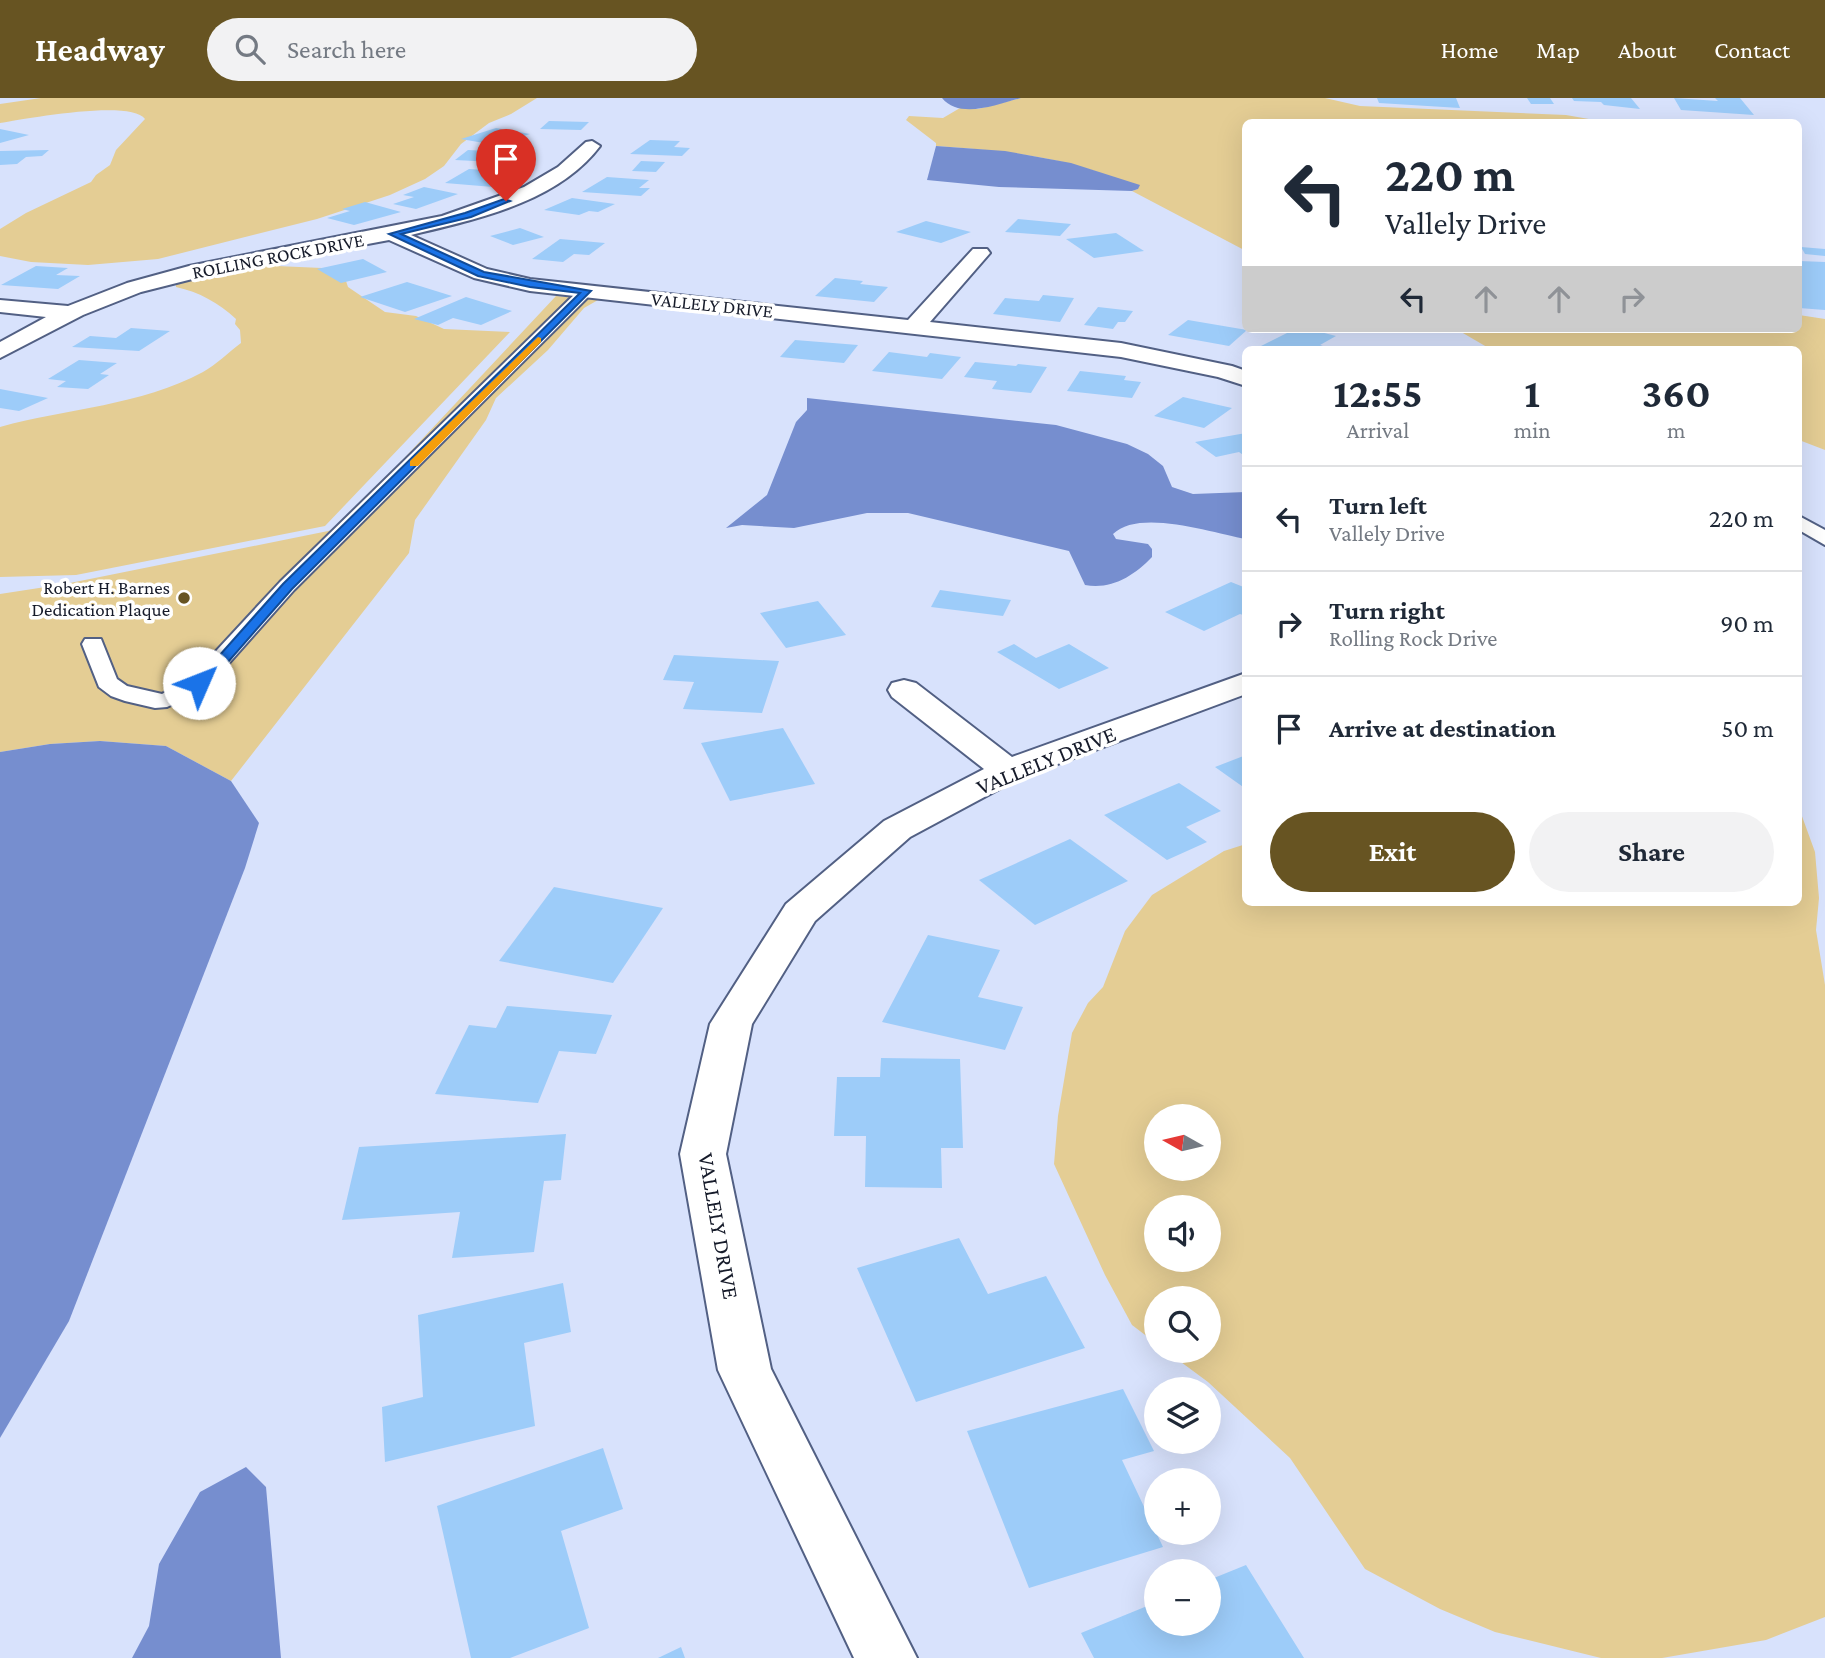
<!DOCTYPE html>
<meta charset="utf-8">
<style>
body{margin:0;font-family:"Crimson Pro",serif;background:#f2f2f3;color:#1f2937;height:100vh;display:flex;flex-direction:column;font-size:26px;white-space:nowrap}
*{box-sizing:border-box;margin:0}
p{font-size:23px;color:#747a83}
.icon{flex:none;width:38px;height:38px;fill:none;stroke:currentColor;stroke-width:2;stroke-linecap:round;stroke-linejoin:round}
.map{position:relative;flex:1;overflow:hidden}
.side{position:absolute;left:1242px;top:248px;width:560px;height:560px;display:flex;flex-direction:column;background:#fff;border-radius:10px;box-shadow:0 7px 28px #0002}
.side>*{flex:none}
.banner{position:absolute;left:1242px;top:21px;width:560px;height:214px;border-radius:10px;box-shadow:0 7px 28px #0002;background:#fff;color:#1f2937;overflow:hidden}
.needle{width:46px;rotate:278deg}
.controls{position:absolute;left:1144px;top:1006px;display:grid;gap:14px}
.controls a{display:grid;place-items:center;width:77px;height:77px;border-radius:50%;background:#fff;box-shadow:0 7px 28px #0002;font-size:35px}
.pin{position:absolute;display:grid;place-items:center;width:60px;height:60px;color:#fff;margin:-72px -30px;border-radius:50% 50% 50% 0;rotate:-45deg;box-shadow:0 0 7px #0007}
.pin .icon{rotate:45deg}
.me{position:absolute;width:77px;margin:-38px;rotate:46deg;stroke-linejoin:round;filter:drop-shadow(0 0 5px #0008)}
.turn{display:flex;align-items:center;gap:24px;height:147px;padding:0 28px;font-size:32px}
.turn .icon{width:91px;height:91px;stroke-width:2.5}
.turn b{display:block;font-size:49px;line-height:60px}
.lanes{display:flex;align-items:center;height:66px;padding:0 28px;background:#0003;justify-content:center;gap:35px;direction:ltr}
.lanes .off{opacity:.35}
.eta{display:flex;justify-content:space-evenly;align-items:center;height:119px;text-align:center}
.eta b{font-size:42px;font-weight:700;line-height:49px}
.button{display:flex;gap:14px;margin-top:auto;padding:14px 28px}
.button a{flex:1;height:80px;border-radius:42px;background:#675422;color:#fff;font-size:28px;font-weight:700;line-height:80px;text-align:center}
.button a+a{background:#f2f2f3;color:#1f2937}
ul{padding:0;list-style:none}
li{display:flex;align-items:center;gap:21px;height:105px;padding:0 28px;border-top:2px solid #e0e1e3}
li div{flex:1}
li b{display:block;font-size:26px}
li em{font-style:normal}
header{display:flex;align-items:center;gap:42px;box-sizing:border-box;height:98px;padding:0 35px;background:#675422;color:#fff}
header strong{font-size:33px}
nav{display:flex;gap:38px;margin-inline-start:auto;font-size:24px}
.search{width:490px;height:63px;background:#f2f2f3;display:flex;align-items:center;gap:18px;box-sizing:border-box;padding:0 24px;border-radius:38px;color:#747a83;font-size:26px}
.map>svg:first-child{display:block}
</style>
<header>
<strong>Headway</strong>
<div class="search"><svg class="icon" aria-label="search" viewBox="0 0 24 24"><circle cx="10" cy="10" r="6"/><path d="M15 15l6 6"/></svg>Search here</div>
<nav><a>Home</a><a>Map</a><a>About</a><a>Contact</a></nav>
</header>
<div class="map">
<svg width="1825" height="1560" viewBox="0 0 1825 1560">
<rect width="100%" height="100%" fill="#d8e2fc"/>
<g fill="#e4cd94" fill-rule="evenodd">
<path d="M41,0H537L511,16L489,25L461,46L444,68L425,81L390,97L317,121L158,161L88,167L31,164L0,158V131L26,115L91,84L96,77L110,67L116,52L145,21C131,1 25,21 0,25V6Z"/>
<path d="M1021,0H1325L1360,8L1566,17L1606,24H1246V153L1132,93L1138,91C1074,59 1007,53 936,48V45L906,22L909,18L943,20L960,10L978,11Z"/>
<path d="M253,167L322,170L346,183L348,189L385,214L416,218L444,231L510,234L325,428L76,477L0,479V329C68,310 140,308 203,274C216,267 229,254 241,245L240,232L235,226L236,221C219,205 199,194 176,189V184Z"/>
<polygon points="556,198 598,202 584,210 548,252 496,300 486,322 415,422 409,455 231,683 166,648 100,643 50,646 0,654 0,496 65,486 338,431"/>
<polygon points="1799,217 1825,221 1825,352 1799,342 1799,252 1492,252 1456,231 1799,231"/>
<path d="M1799,710L1815,754L1819,800L1816,832L1825,887V1519L1766,1542L1662,1560H1601L1495,1534L1440,1511L1365,1471L1290,1360L1208,1284L1166,1253H1209V1200H1157V1246L1132,1227L1105,1177L1054,1066L1058,1018L1072,935L1088,905L1103,889L1125,833L1152,797L1224,753L1246,746V805H1799ZM1157,1018H1209V1071H1157ZM1157,1110H1209V1162H1157Z"/>
</g>
<g fill="#768ecf">
<path d="M942,0H1021C998,6 960,22 942,0Z"/>
<polygon points="936,48 1005,53 1071,65 1140,87 1138,91 1132,93 999,89 927,82"/>
<path d="M807,300L1056,327L1127,346L1148,356L1163,368L1172,389L1193,396L1246,394V441C1213,435 1139,410 1113,436L1116,441L1148,446L1152,451V459C1134,478 1111,492 1085,487L1069,453L908,415H867L794,430L742,427L726,430L767,397L796,324L807,312Z"/>
<polygon points="100,643 166,648 231,683 259,725 245,770 69,1223 0,1340 0,654 50,646"/>
<polygon points="246,1369 266,1389 281,1560 132,1560 149,1528 159,1466 200,1394"/>
</g>
<g fill="#9dccf9">
<polygon points="1377,0 1456,0 1460,10 1379,5"/>
<polygon points="1527,0 1550,0 1554,6 1531,6"/>
<polygon points="1572,0 1631,0 1640,11 1604,7 1601,4 1574,3"/>
<polygon points="1674,0 1718,3 1715,0 1740,0 1754,17 1681,12"/>
<polygon points="549,23 589,24 581,32 540,31"/>
<polygon points="496,30 530,36 495,47 461,41"/>
<polygon points="0,31 29,37 0,45"/>
<polygon points="650,42 680,43 674,49 690,50 682,58 630,56"/>
<polygon points="49,52 42,58 26,59 17,66 0,67 0,53"/>
<polygon points="468,52 507,54 493,64 455,62"/>
<polygon points="641,63 665,64 656,74 632,73"/>
<polygon points="469,71 516,74 493,89 445,85"/>
<polygon points="607,79 649,82 639,90 650,90 641,98 582,94"/>
<polygon points="424,89 458,96 416,111 393,106 414,99 403,97"/>
<polygon points="572,100 615,106 598,114 589,113 579,117 544,112"/>
<polygon points="365,104 401,114 354,127 327,120 350,113 342,111"/>
<polygon points="1018,121 1071,126 1060,138 1005,134"/>
<polygon points="926,123 971,134 941,145 896,134"/>
<polygon points="520,130 544,139 513,147 490,138"/>
<polygon points="1116,135 1144,153 1094,160 1066,141"/>
<polygon points="560,141 605,145 589,157 574,156 563,164 532,161"/>
<polygon points="1801,149 1825,151 1825,158 1805,156"/>
<polygon points="363,161 387,174 341,185 317,171"/>
<polygon points="1799,163 1825,164 1825,212 1799,210"/>
<polygon points="36,168 68,170 56,177 80,178 58,191 1,187"/>
<polygon points="835,180 863,183 860,186 888,189 874,204 815,198"/>
<polygon points="407,184 452,198 405,214 360,199"/>
<polygon points="1043,197 1074,200 1060,224 993,216 1005,200 1039,203"/>
<polygon points="466,199 512,213 481,227 453,220 438,227 414,221"/>
<polygon points="1098,209 1133,213 1125,224 1118,224 1113,231 1084,227"/>
<polygon points="1188,222 1247,232 1229,248 1168,237"/>
<polygon points="131,230 170,233 139,253 72,249 90,238 116,240"/>
<polygon points="1295,231 1309,231 1336,238 1320,247 1335,252 1253,252"/>
<polygon points="795,242 858,247 844,265 780,259"/>
<polygon points="889,254 927,259 930,255 961,259 942,281 872,273"/>
<polygon points="79,262 117,265 100,276 109,277 88,291 57,289 66,283 48,281"/>
<polygon points="975,264 1016,268 1018,266 1047,269 1031,295 992,291 997,283 964,279"/>
<polygon points="1080,273 1126,278 1124,282 1141,284 1132,300 1067,293"/>
<polygon points="0,291 48,300 19,313 0,310"/>
<polygon points="1183,299 1232,310 1204,330 1154,318"/>
<polygon points="1246,335 1246,359 1239,354 1216,359 1195,344"/>
<polygon points="1231,484 1246,490 1246,518 1240,516 1204,533 1165,514"/>
<polygon points="940,492 1011,502 1003,518 931,509"/>
<polygon points="818,503 846,537 786,550 760,515"/>
<polygon points="1014,546 1036,560 1069,546 1109,570 1059,591 997,554"/>
<polygon points="674,557 779,563 762,615 683,611 694,584 663,582"/>
<polygon points="783,630 815,686 730,703 701,645"/>
<polygon points="1246,657 1246,691 1215,669"/>
<polygon points="1179,685 1221,713 1186,729 1207,744 1167,762 1104,717"/>
<polygon points="1070,741 1128,783 1035,827 979,782"/>
<polygon points="554,789 663,810 613,885 499,863"/>
<polygon points="928,837 1000,852 978,899 1023,909 1005,952 882,924"/>
<polygon points="507,908 612,917 596,956 559,953 538,1005 435,996 469,927 496,930"/>
<polygon points="881,960 960,961 963,1050 941,1050 942,1090 865,1089 866,1038 834,1038 837,979 880,979"/>
<polygon points="566,1036 561,1082 544,1083 534,1154 452,1160 460,1114 342,1122 359,1049"/>
<polygon points="959,1140 988,1196 1046,1178 1085,1250 916,1304 857,1170"/>
<polygon points="563,1185 571,1234 524,1245 535,1328 385,1364 382,1309 423,1299 418,1217"/>
<polygon points="1123,1291 1154,1353 1122,1362 1163,1449 1029,1490 967,1333"/>
<polygon points="603,1350 623,1411 561,1433 589,1530 510,1560 471,1560 437,1408"/>
<polygon points="1246,1467 1304,1560 1094,1560 1081,1535 1157,1504 1157,1526 1209,1526 1209,1482"/>
<polygon points="681,1549 685,1560 658,1560"/>
</g>
<g fill="none" stroke-linecap="round" stroke-linejoin="round">
<g stroke="#526084" stroke-width="4">
<g id="service">
<polygon points="586,189 591,190 591,196 294,492 207,590 167,609 155,610 125,603 111,598 99,589 82,546 85,541 101,541 117,581 127,588 162,596 191,580 280,484 581,190"/>
<polygon points="1799,418 1825,432 1825,447 1799,432"/>
</g>
</g>
<g stroke="#526084" stroke-width="4">
<g id="minor">
<path d="M592,43L600,48C557,105 476,121 411,137L487,171L530,181L908,222L973,151H987L990,155L930,224L1121,245L1232,268L1246,273V288L1218,279L1121,259L530,193L474,180L389,142L224,173L141,194L83,217L0,260V244L46,219L0,214V202L68,208L127,185L189,168L442,118L524,89L558,69L586,44Z"/>
<polygon points="1246,575 1246,596 1020,680 910,739 815,823 752,926 726,1056 771,1271 917,1560 854,1560 718,1272 680,1056 710,926 786,806 884,723 984,671 892,599 888,592 892,585 904,582 916,585 1012,659"/>
</g>
</g>
<use href="#service" fill="#fff" fill-rule="evenodd"/>
<use href="#minor" fill="#fff" fill-rule="evenodd"/>
</g>
<polygon fill="#1a73e8" stroke="#114b97" stroke-width="2" points="504,101 510,103 471,119 401,136 484,174 591,193 292,491 221,572 203,588 194,588 194,582 211,567 283,486 580,195 530,189 478,178 389,136 465,115"/>
<polygon fill="#f59e0b" points="538,239 541,240 541,244 418,368 410,368 410,363"/>
<circle fill="#675422" stroke="#fff" stroke-width="2.5" cx="184" cy="500" r="7"/>
<g text-anchor="middle" dominant-baseline="central" stroke-width="7" stroke-linejoin="round" paint-order="stroke">
<g font-size="19" fill="#161b2a" stroke="#fff">
<text transform="translate(278 158) rotate(-11)">ROLLING ROCK DRIVE</text>
<text transform="translate(712 207) rotate(6)">VALLELY DRIVE</text>
</g>
<g font-size="19" fill="#161b2a" stroke="#fff" text-anchor="end">
<text x="170" y="489">Robert H. Barnes<tspan x="170" dy="22">Dedication Plaque</tspan></text>
</g>
<g font-size="23" fill="#161b2a" stroke="#fff">
<text transform="translate(1046 662) rotate(-22)">VALLELY DRIVE</text>
<text transform="translate(719 1128) rotate(80)">VALLELY DRIVE</text>
</g>
</g>
</svg>
<div class="controls">
<a><svg class="needle" viewBox="-14 -14 28 28"><path d="M0-13l5 13h-10z" fill="#e53935"/><path d="M0 13l5-13h-10z" fill="#747a83"/></svg></a>
<a><svg class="icon" aria-label="sound" viewBox="0 0 24 24"><path d="M4 9h4l5-4v14l-5-4H4zM17 9q2 3 0 6"/></svg></a>
<a><svg class="icon" aria-label="search" viewBox="0 0 24 24"><circle cx="10" cy="10" r="6"/><path d="M15 15l6 6"/></svg></a>
<a><svg class="icon" aria-label="layers" viewBox="0 0 24 24"><path d="M12 4l9 5-9 5-9-5zM3 14l9 5 9-5"/></svg></a>
<a>+</a>
<a>−</a>
</div>
<div class="pin" style="left:506px;top:103px;background:#d93025"><svg class="icon" aria-label="arrive" viewBox="0 0 24 24"><path d="M6 21V4h12l-3 4 3 4H6"/></svg></div>
<svg class="me" style="left:199px;top:585px" viewBox="-20 -20 40 40"><circle r="19" fill="#fff"/><path d="M0-13L10 11 0 6-10 11z" fill="#1a73e8"/></svg>
<div class="banner">
<div class="turn"><svg class="icon" aria-label="left" viewBox="0 0 24 24"><path d="M17 20v-9H6M10 6l-5 5 5 5"/></svg><div><b>220 m</b>Vallely Drive</div></div>
<div class="lanes"><svg class="icon" aria-label="left" viewBox="0 0 24 24"><path d="M17 20v-9H6M10 6l-5 5 5 5"/></svg><svg class="icon off" aria-label="ahead" viewBox="0 0 24 24"><path d="M12 20V5M6 11l6-6 6 6"/></svg><svg class="icon off" aria-label="ahead" viewBox="0 0 24 24"><path d="M12 20V5M6 11l6-6 6 6"/></svg><svg class="icon off" aria-label="right" viewBox="0 0 24 24"><path d="M7 20v-9h11M14 6l5 5-5 5"/></svg></div>
</div>
<section class="side">
<div class="eta">
<div><b>12:55</b><p>Arrival</p></div>
<div><b>1</b><p>min</p></div>
<div><b>360</b><p>m</p></div>
</div>
<ul>
<li><svg class="icon" aria-label="left" viewBox="0 0 24 24"><path d="M17 20v-9H6M10 6l-5 5 5 5"/></svg><div><b>Turn left</b><p>Vallely Drive</p></div><em>220 m</em></li>
<li><svg class="icon" aria-label="right" viewBox="0 0 24 24"><path d="M7 20v-9h11M14 6l5 5-5 5"/></svg><div><b>Turn right</b><p>Rolling Rock Drive</p></div><em>90 m</em></li>
<li><svg class="icon" aria-label="arrive" viewBox="0 0 24 24"><path d="M6 21V4h12l-3 4 3 4H6"/></svg><div><b>Arrive at destination</b></div><em>50 m</em></li>
</ul>
<div class="button"><a>Exit</a><a>Share</a></div>
</section>
</div>
